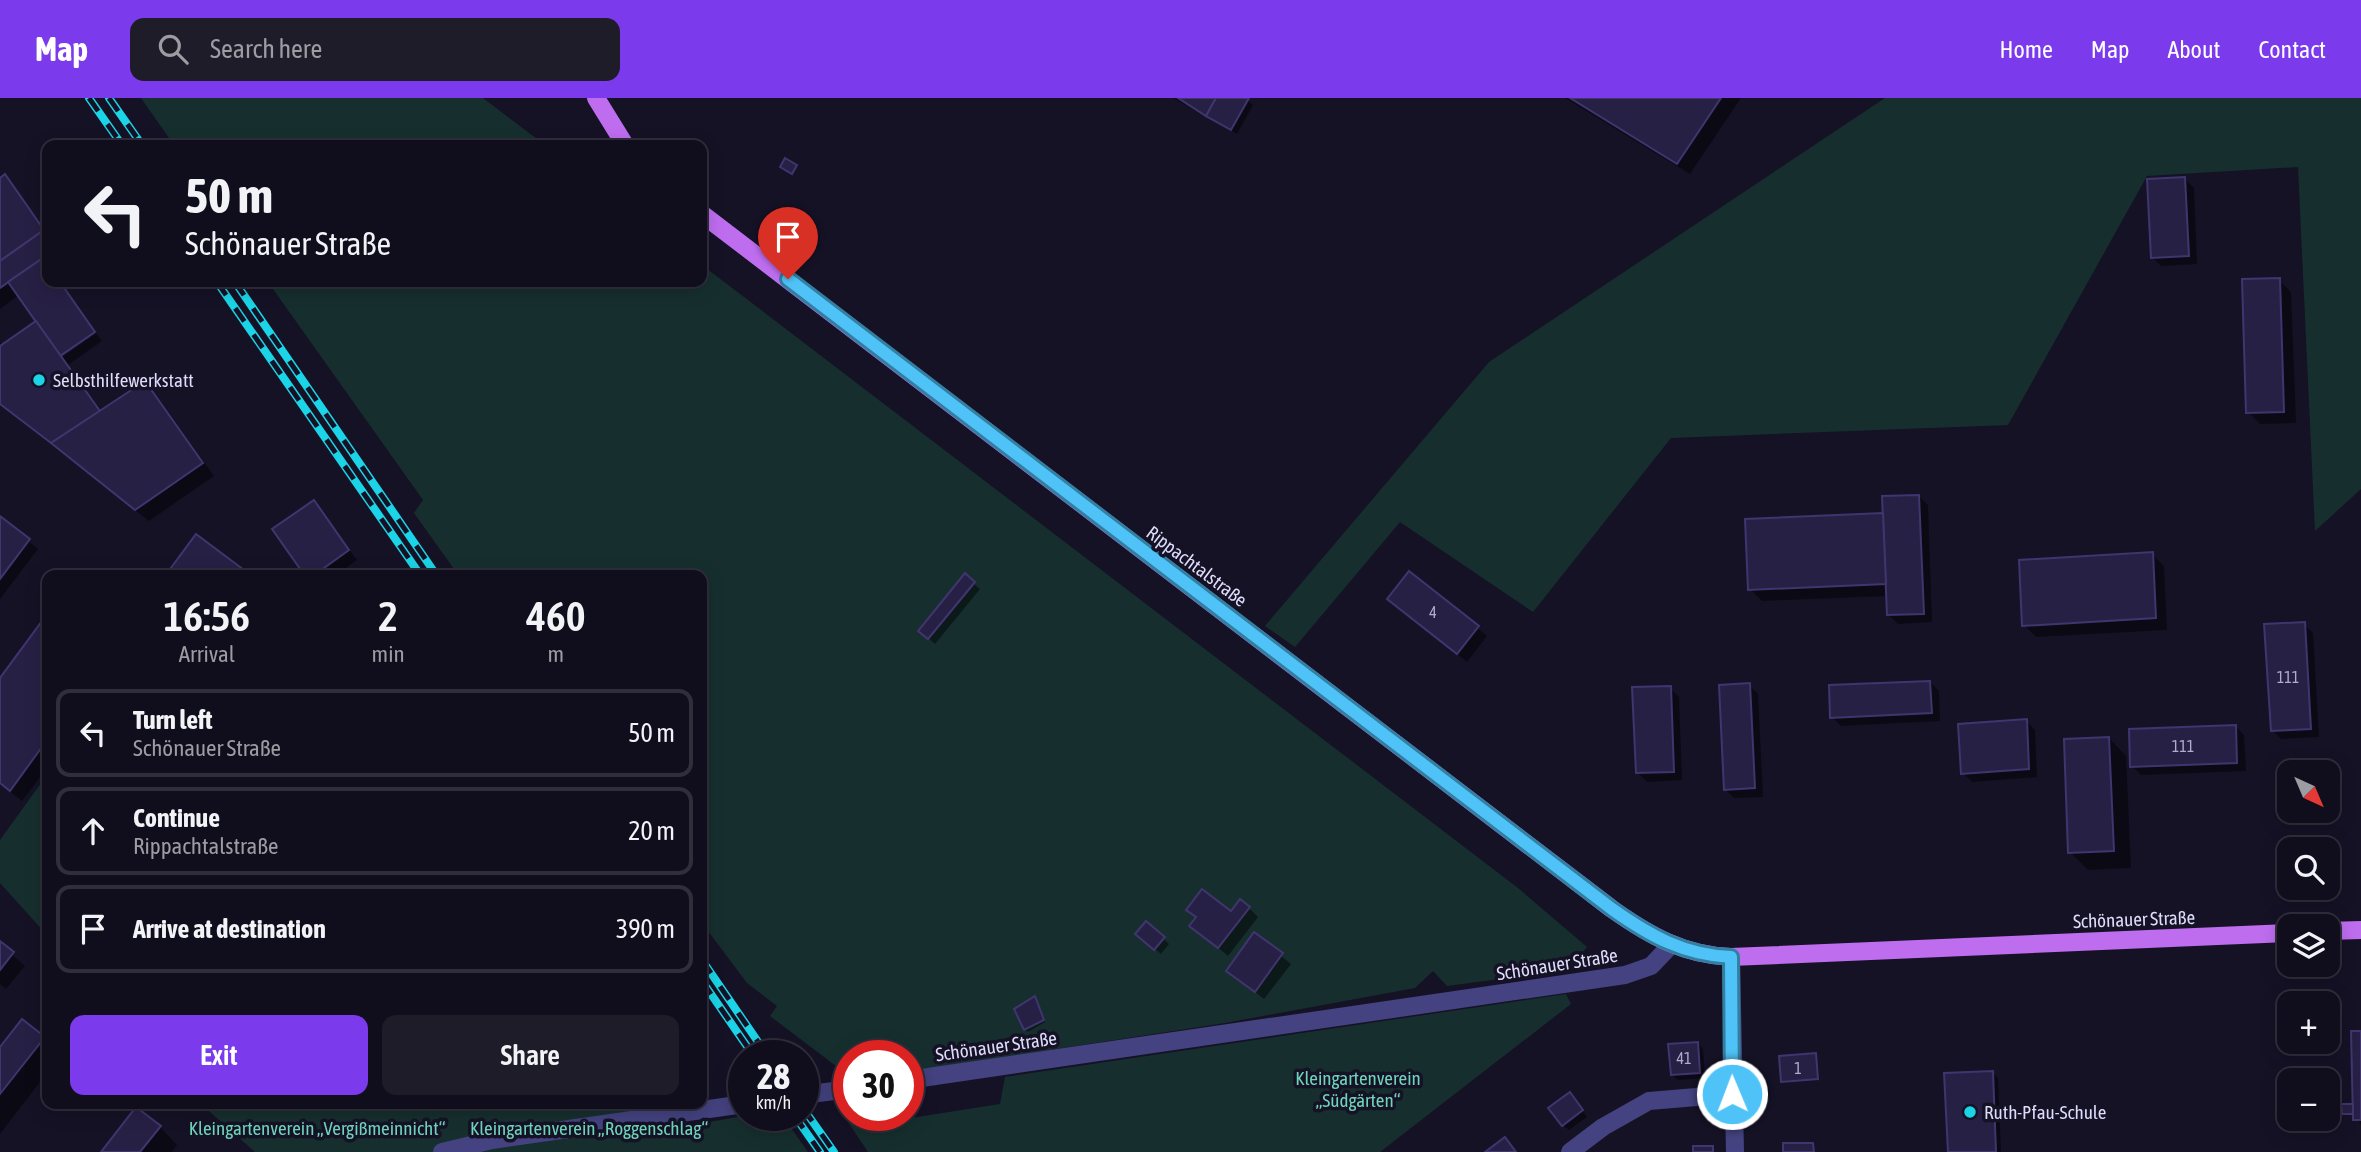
<!DOCTYPE html>
<meta charset="utf-8">
<style>
body{margin:0;font-family:"Asap Condensed",sans-serif;background:#1e1c29;color:#f1f3f6;height:100vh;display:flex;flex-direction:column;font-size:26px;white-space:nowrap}
*{box-sizing:border-box;margin:0}
p{font-size:23px;color:#9c9ca3}
.icon{flex:none;width:38px;height:38px;fill:none;stroke:currentColor;stroke-width:2;stroke-linecap:round;stroke-linejoin:round}
.map{position:relative;flex:1;overflow:hidden}
.details{position:absolute;left:42px;top:472px;width:665px;height:539px;display:flex;flex-direction:column;background:#100e1c;border-radius:14px;box-shadow:0 4px 18px #0003,0 0 0 2px #302e3b}
.details>*{flex:none}
.top-card{position:absolute;left:42px;top:42px;width:665px;height:147px;border-radius:14px;box-shadow:0 4px 18px #0003,0 0 0 2px #302e3b;background:#100e1c;color:#f1f3f6;overflow:hidden}
.needle{width:46px;rotate:136deg}
.fabs{position:absolute;left:2277px;top:662px;display:grid;gap:14px}
.fabs a{display:grid;place-items:center;width:63px;height:63px;border-radius:14px;background:#100e1c;box-shadow:0 4px 18px #0003,0 0 0 2px #302e3b;font-size:35px}
.speed{position:absolute;left:728px;top:942px;display:flex;gap:14px;font-size:35px;font-weight:700;text-align:center}
.speed>*{display:grid;place-content:center;width:91px;height:91px;border-radius:50%;background:#100e1c;box-shadow:0 4px 18px #0003,0 0 0 2px #302e3b;line-height:1}
.speed small{font-size:18px;font-weight:400}
.speed .limit{border:10px solid #d22;background:#fff;color:#111}
.pin{position:absolute;display:grid;place-items:center;width:60px;height:60px;color:#fff;margin:-72px -30px;border-radius:50% 50% 50% 0;rotate:-45deg;box-shadow:0 0 7px #0007}
.pin .icon{rotate:45deg}
.me{position:absolute;width:77px;margin:-38px;rotate:359deg;stroke-linejoin:round;filter:drop-shadow(0 0 5px #0008)}
.turn{display:flex;align-items:center;gap:24px;height:147px;padding:0 28px;font-size:32px}
.turn .icon{width:91px;height:91px;stroke-width:2.5}
.turn b{display:block;font-size:49px;line-height:60px}
.eta{display:flex;justify-content:space-evenly;align-items:center;height:119px;text-align:center}
.eta b{font-size:42px;font-weight:600;line-height:49px}
.action{display:flex;gap:14px;margin-top:auto;padding:14px 28px}
.action a{flex:1;height:80px;border-radius:14px;background:#7c3aed;color:#fff;font-size:28px;font-weight:600;line-height:80px;text-align:center}
.action a+a{background:#1e1c29;color:#f1f3f6}
ul{padding:0;list-style:none}
li{display:flex;align-items:center;gap:21px;height:88px;margin:0 14px 10px;padding:0 14px;border:4px solid #302e3b;border-radius:14px}
li div{flex:1}
li b{display:block;font-size:26px}
li em{font-style:normal}
header{display:flex;align-items:center;gap:42px;box-sizing:border-box;height:98px;padding:0 35px;background:#7c3aed;color:#fff}
header strong{font-size:33px}
nav{display:flex;gap:38px;margin-inline-start:auto;font-size:24px}
.search{width:490px;height:63px;background:#1e1c29;display:flex;align-items:center;gap:18px;box-sizing:border-box;padding:0 24px;border-radius:14px;color:#9c9ca3;font-size:26px}
.map>svg:first-child{display:block}
</style>
<header>
<strong>Map</strong>
<div class="search"><svg class="icon" aria-label="search" viewBox="0 0 24 24"><circle cx="10" cy="10" r="6"/><path d="M15 15l6 6"/></svg>Search here</div>
<nav><a>Home</a><a>Map</a><a>About</a><a>Contact</a></nav>
</header>
<div class="map">
<svg width="2361" height="1054" viewBox="0 0 2361 1054">
<rect width="100%" height="100%" fill="#151226"/>
<g fill="#162f2e">
<polygon points="141,0 483,0 545,47 174,47"/>
<polygon points="1885,0 2361,0 2361,391 2315,433 2298,69 2147,78 2008,327 1671,340 1533,514 1400,424 1295,549 1265,528 1489,264"/>
<polygon points="702,167 1518,790 1587,849 1568,872 1447,888 1433,873 1415,890 1225,925 908,974 908,957 849,957 849,978 770,918 777,908 747,885 702,825 702,478 459,478 414,415 423,402 268,184 702,184"/>
<polygon points="47,677 47,837 0,785 0,742"/>
<polygon points="1566,896 1571,906 1380,1054 868,1054 840,1012 849,1010 849,1017 890,1017 898,1022 1000,1006 1005,979"/>
<polygon points="201,1006 651,1006 654,1011 692,1027 749,1017 782,1017 808,1054 255,1054"/>
</g>
<g fill="#0007">
<polygon points="1173,0 1245,0 1253,7 1237,36"/>
<polygon points="1565,0 1741,0 1690,76"/>
<polygon points="4,79 47,135 47,184 61,184 94,232 61,255 61,260 96,235 102,243 68,267 102,313 144,285 156,297 214,378 149,423 0,307 0,244 4,249 38,224 19,197 0,211 0,82"/>
<polygon points="2185,81 2194,90 2197,166 2161,168 2152,159"/>
<polygon points="2279,182 2291,194 2296,325 2260,326 2248,314"/>
<polygon points="1919,398 1928,407 1932,524 1898,526 1889,517 1888,498 1762,503 1750,491"/>
<polygon points="314,404 357,462 335,478 307,478"/>
<polygon points="0,420 38,451 0,501"/>
<polygon points="2152,456 2164,468 2167,532 2036,539 2024,527"/>
<polygon points="1409,475 1487,538 1467,564 1398,509"/>
<polygon points="965,478 980,491 935,546 926,538"/>
<polygon points="43,526 47,529 47,670 22,703 0,686 0,583"/>
<polygon points="2304,526 2313,535 2319,639 2281,641 2272,632"/>
<polygon points="1930,584 1939,593 1940,623 1841,628 1832,619"/>
<polygon points="1749,587 1758,596 1763,699 1734,700 1725,691"/>
<polygon points="1670,590 1679,599 1682,682 1647,684 1638,675"/>
<polygon points="2026,623 2035,632 2037,679 1972,684 1963,675"/>
<polygon points="2235,628 2244,637 2246,673 2141,677 2132,668"/>
<polygon points="2109,640 2126,658 2131,770 2088,772 2070,754"/>
<polygon points="1249,810 1258,819 1228,858 1192,828 1197,820 1188,812 1231,816"/>
<polygon points="1255,837 1291,866 1264,901 1228,873"/>
<polygon points="1143,841 1164,841 1169,846 1161,856"/>
<polygon points="0,846 25,868 6,891 0,886"/>
<polygon points="1037,903 1045,924 1028,934 1025,931"/>
<polygon points="2361,935 2361,1027 2355,1018 2343,1015 2355,1010"/>
<polygon points="44,940 47,944 47,975 0,1036 0,951"/>
<polygon points="1698,945 1703,951 1705,980 1678,982 1672,977"/>
<polygon points="1815,957 1819,982 1783,983"/>
<polygon points="1992,974 1998,980 2001,1054 1949,1054"/>
<polygon points="1575,1002 1587,1019 1569,1032 1563,1027"/>
<polygon points="160,1029 177,1047 172,1054 103,1054"/>
</g>
<g fill="#272045" stroke="#40356e" stroke-width="2">
<polygon points="1178,0 1216,0 1206,18"/>
<polygon points="1216,0 1249,0 1231,32 1206,18"/>
<polygon points="1570,0 1721,0 1677,66"/>
<polygon points="785,60 797,67 792,76 780,69"/>
<polygon points="5,76 44,132 0,163 0,80"/>
<polygon points="2185,79 2189,158 2151,160 2147,81"/>
<polygon points="44,132 47,137 47,157 0,190 0,163"/>
<polygon points="43,160 47,166 47,184 60,184 95,234 60,258 8,184"/>
<polygon points="2280,180 2284,314 2246,315 2242,181"/>
<polygon points="36,223 100,313 51,345 0,306 0,248"/>
<polygon points="145,283 203,365 135,412 51,345"/>
<polygon points="1919,397 1924,516 1887,517 1882,398"/>
<polygon points="314,402 349,452 313,478 305,478 272,431"/>
<polygon points="1883,415 1886,486 1748,492 1745,421"/>
<polygon points="0,418 30,441 0,481"/>
<polygon points="196,436 252,478 165,478"/>
<polygon points="2153,454 2156,520 2022,528 2019,462"/>
<polygon points="1409,473 1479,528 1457,556 1387,501"/>
<polygon points="965,475 975,484 928,541 918,533"/>
<polygon points="42,523 47,527 47,642 10,693 0,685 0,580"/>
<polygon points="2305,524 2311,631 2271,633 2264,526"/>
<polygon points="1930,583 1932,615 1830,620 1829,587"/>
<polygon points="1750,585 1755,690 1724,692 1719,587"/>
<polygon points="1671,588 1674,674 1636,675 1632,589"/>
<polygon points="2027,621 2029,671 1961,676 1958,626"/>
<polygon points="2236,627 2237,665 2130,669 2129,631"/>
<polygon points="2109,639 2114,753 2068,755 2064,641"/>
<polygon points="1202,791 1231,813 1240,801 1250,809 1218,850 1189,828 1196,819 1186,812"/>
<polygon points="1146,823 1165,839 1154,852 1135,836"/>
<polygon points="1254,834 1283,855 1255,894 1226,873"/>
<polygon points="0,843 14,854 0,872"/>
<polygon points="1035,898 1044,922 1024,932 1014,911"/>
<polygon points="22,921 45,939 0,996 0,949"/>
<polygon points="2351,933 2361,933 2361,1022 2353,1022"/>
<polygon points="1698,944 1700,975 1671,977 1668,946"/>
<polygon points="1816,955 1818,981 1781,984 1779,958"/>
<polygon points="1993,973 1996,1054 1948,1054 1944,975"/>
<polygon points="1570,994 1583,1012 1562,1028 1548,1010"/>
<polygon points="2341,1006 2353,1006 2353,1016 2342,1016"/>
<polygon points="136,1009 161,1028 140,1054 101,1054"/>
<polygon points="1505,1039 1516,1054 1485,1054"/>
<polygon points="1783,1045 1813,1045 1814,1054 1783,1054"/>
<rect x="1693" y="1048" width="20" height="6"/>
</g>
<g fill="none" stroke-linecap="round" stroke-linejoin="round">
<g stroke="#444280" stroke-width="18">
<polyline points="1731,859 1735,1054"/>
<polyline points="908,982 1625,877 1651,868 1671,847"/>
<polyline points="803,997 849,991"/>
<polyline points="442,1054 492,1042 744,1006"/>
<polyline points="1570,1054 1603,1029 1649,1003 1732,996"/>
</g>
<g stroke="#be6def" stroke-width="18">
<polyline points="596,0 625,47"/>
<path d="M702,116L1612,811C1650,838 1684,857 1731,859L2289,835"/>
<polyline points="2328,833 2361,832"/>
</g>
<g stroke="#1bd4e7" stroke-width="8">
<g id="rail">
<polyline points="89,0 122,47"/>
<polyline points="109,0 142,47"/>
<polyline points="217,184 421,478"/>
<polyline points="235,184 437,478"/>
<polyline points="702,862 767,957"/>
<polyline points="702,883 753,957"/>
<polyline points="803,1010 834,1054"/>
<polyline points="794,1017 820,1054"/>
</g>
</g>
<use href="#rail" stroke="#151226" stroke-width="5" stroke-dasharray="16" stroke-linecap="butt"/>
</g>
<g fill="none" stroke-linecap="round" stroke-linejoin="round">
<g stroke="#337fa1" stroke-width="18">
<path id="route" d="M788,181L1612,811C1650,838 1684,857 1731,859L1732,996"/>
</g>
<use href="#route" stroke="#4fc3f7" stroke-width="12"/>
</g>
<g fill="#1bd4e7" stroke="#151226" stroke-width="2.5">
<circle cx="39" cy="282" r="7"/>
<circle cx="1970" cy="1014" r="7"/>
</g>
<g text-anchor="middle" dominant-baseline="central" stroke-width="7" stroke-linejoin="round" paint-order="stroke">
<g font-size="16" fill="#b0acce">
<text x="1433" y="514">4</text>
<text x="2288" y="579">111</text>
<text x="2183" y="648">111</text>
<text x="1684" y="960">41</text>
<text x="1798" y="970">1</text>
</g>
<g font-size="19" fill="#dedbfb" stroke="#151226" text-anchor="start">
<text x="53" y="282">Selbsthilfewerkstatt</text>
<text x="1984" y="1014">Ruth-Pfau-Schule</text>
</g>
<g font-size="19" fill="#dedbfb" stroke="#151226">
<text transform="translate(1197 468) rotate(37)">Rippachtalstraße</text>
<text transform="translate(2134 821) rotate(-2)">Schönauer Straße</text>
<text transform="translate(1557 866) rotate(-9)">Schönauer Straße</text>
<text transform="translate(996 948) rotate(-8)">Schönauer Straße</text>
</g>
<g font-size="19" fill="#6ed4ba" stroke="#151226">
<text x="1358" y="980">Kleingartenverein<tspan x="1358" dy="22">„Südgärten“</tspan></text>
<text x="317" y="1030">Kleingartenverein „Vergißmeinnicht“</text>
<text x="589" y="1030">Kleingartenverein „Roggenschlag“</text>
</g>
</g>
</svg>
<div class="fabs">
<a><svg class="needle" viewBox="-14 -14 28 28"><path d="M0-13l5 13h-10z" fill="#e53935"/><path d="M0 13l5-13h-10z" fill="#9c9ca3"/></svg></a>
<a><svg class="icon" aria-label="search" viewBox="0 0 24 24"><circle cx="10" cy="10" r="6"/><path d="M15 15l6 6"/></svg></a>
<a><svg class="icon" aria-label="layers" viewBox="0 0 24 24"><path d="M12 4l9 5-9 5-9-5zM3 14l9 5 9-5"/></svg></a>
<a>+</a>
<a>−</a>
</div>
<div class="speed"><div>28<small>km/h</small></div><div class="limit">30</div></div>
<div class="pin" style="left:788px;top:181px;background:#d93025"><svg class="icon" aria-label="arrive" viewBox="0 0 24 24"><path d="M6 21V4h12l-3 4 3 4H6"/></svg></div>
<svg class="me" style="left:1732px;top:996px" viewBox="-20 -20 40 40"><circle r="17" fill="#4fc3f7" stroke="#fff" stroke-width="3"/><path d="M0-11L8 9 0 5-8 9z" fill="#fff"/></svg>
<div class="top-card">
<div class="turn"><svg class="icon" aria-label="left" viewBox="0 0 24 24"><path d="M17 20v-9H6M10 6l-5 5 5 5"/></svg><div><b>50 m</b>Schönauer Straße</div></div>
</div>
<section class="details">
<div class="eta">
<div><b>16:56</b><p>Arrival</p></div>
<div><b>2</b><p>min</p></div>
<div><b>460</b><p>m</p></div>
</div>
<ul>
<li><svg class="icon" aria-label="left" viewBox="0 0 24 24"><path d="M17 20v-9H6M10 6l-5 5 5 5"/></svg><div><b>Turn left</b><p>Schönauer Straße</p></div><em>50 m</em></li>
<li><svg class="icon" aria-label="ahead" viewBox="0 0 24 24"><path d="M12 20V5M6 11l6-6 6 6"/></svg><div><b>Continue</b><p>Rippachtalstraße</p></div><em>20 m</em></li>
<li><svg class="icon" aria-label="arrive" viewBox="0 0 24 24"><path d="M6 21V4h12l-3 4 3 4H6"/></svg><div><b>Arrive at destination</b></div><em>390 m</em></li>
</ul>
<div class="action"><a>Exit</a><a>Share</a></div>
</section>
</div>
